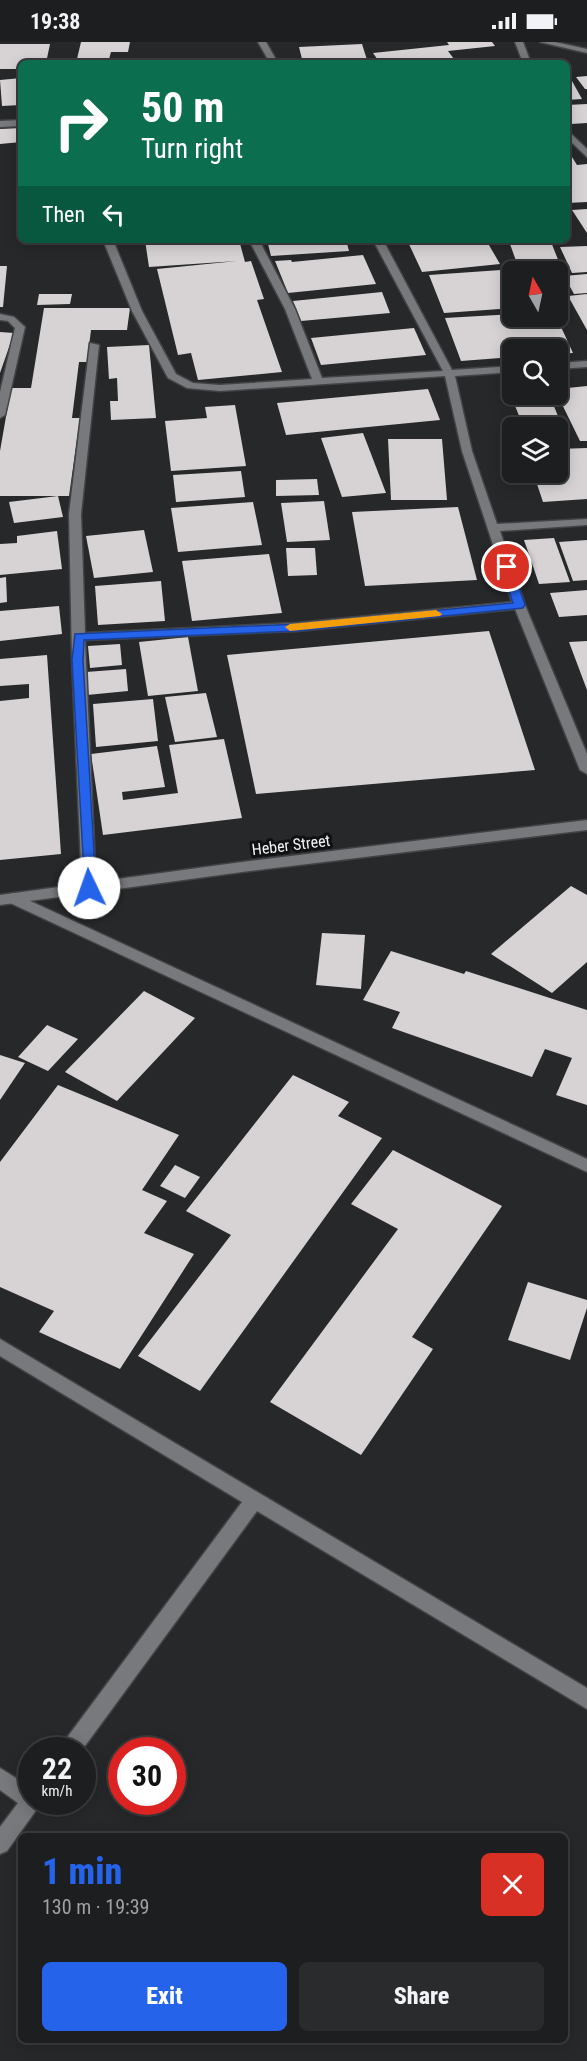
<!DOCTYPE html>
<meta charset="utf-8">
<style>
body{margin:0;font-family:"Roboto Condensed",sans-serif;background:#2a2b2d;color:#f1f3f6;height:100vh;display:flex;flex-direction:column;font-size:22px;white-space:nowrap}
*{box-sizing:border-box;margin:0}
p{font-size:20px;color:#a0a2a5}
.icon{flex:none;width:33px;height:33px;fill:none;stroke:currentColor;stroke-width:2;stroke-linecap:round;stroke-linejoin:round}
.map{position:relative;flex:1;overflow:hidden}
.details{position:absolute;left:18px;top:1791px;width:550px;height:210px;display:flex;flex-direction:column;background:#1d1e20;border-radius:9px;box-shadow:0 3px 15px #0003,0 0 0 2px #3b3c3e}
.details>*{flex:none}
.top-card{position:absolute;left:18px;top:18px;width:552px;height:183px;border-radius:9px;box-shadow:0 3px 15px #0003,0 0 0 2px #3b3c3e;background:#0b6e4f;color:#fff;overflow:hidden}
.needle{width:39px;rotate:351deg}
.fabs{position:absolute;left:502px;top:219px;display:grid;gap:12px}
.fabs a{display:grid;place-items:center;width:66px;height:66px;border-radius:9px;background:#1d1e20;box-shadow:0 3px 15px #0003,0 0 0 2px #3b3c3e;font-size:30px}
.speed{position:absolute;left:18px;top:1695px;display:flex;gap:12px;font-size:30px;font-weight:700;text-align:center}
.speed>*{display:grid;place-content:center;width:78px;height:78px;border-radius:50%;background:#1d1e20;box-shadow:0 3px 15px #0003,0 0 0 2px #3b3c3e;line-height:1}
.speed small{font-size:15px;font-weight:400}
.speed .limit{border:9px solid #d22;background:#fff;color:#111}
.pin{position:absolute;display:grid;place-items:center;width:51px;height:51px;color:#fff;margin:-26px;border:3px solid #fff;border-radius:50%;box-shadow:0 2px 6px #0007}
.me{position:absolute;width:66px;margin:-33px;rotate:357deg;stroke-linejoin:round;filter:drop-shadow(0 0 4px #0008)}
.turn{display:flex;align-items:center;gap:21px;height:126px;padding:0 24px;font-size:27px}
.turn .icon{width:78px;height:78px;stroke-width:2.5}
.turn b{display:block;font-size:42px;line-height:51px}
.then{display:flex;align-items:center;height:57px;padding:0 24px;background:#0003;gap:12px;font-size:22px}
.round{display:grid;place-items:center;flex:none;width:63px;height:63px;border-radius:9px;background:#2a2b2d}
.overview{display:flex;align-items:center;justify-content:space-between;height:102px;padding:0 24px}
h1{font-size:36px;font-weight:800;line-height:45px;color:#2563eb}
.cta{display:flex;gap:12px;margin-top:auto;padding:12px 24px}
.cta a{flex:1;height:69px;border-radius:9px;background:#2563eb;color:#fff;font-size:24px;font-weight:800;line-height:69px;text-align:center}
.cta a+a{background:#2a2b2d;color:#f1f3f6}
.status{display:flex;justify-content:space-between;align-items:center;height:42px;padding:0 30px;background:#1d1e20;direction:ltr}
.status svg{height:16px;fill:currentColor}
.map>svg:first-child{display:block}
</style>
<div class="status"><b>19:38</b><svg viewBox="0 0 49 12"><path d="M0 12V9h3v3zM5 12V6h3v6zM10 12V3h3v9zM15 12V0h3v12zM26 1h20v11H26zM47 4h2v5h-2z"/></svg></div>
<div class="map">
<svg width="587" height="2019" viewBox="0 0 587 2019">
<rect width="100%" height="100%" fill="#27282a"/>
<g fill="#d7d3d5">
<polygon points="81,0 130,0 128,10 111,10 108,21 76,21"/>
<polygon points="447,0 492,0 495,4 448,9 457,21 380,21 373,11 449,3"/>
<polygon points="0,2 50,2 46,21 21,21 21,27 0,27"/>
<polygon points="362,2 368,21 303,21 299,5"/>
<polygon points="567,30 582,57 567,58"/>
<polygon points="587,34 587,47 585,47 576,35"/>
<polygon points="21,36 21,63 2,64 0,38"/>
<polygon points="587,62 587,81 571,82 567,76 567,63"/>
<polygon points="21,86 21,100 0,102 0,87"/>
<polygon points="567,107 577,123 587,122 587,160 567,161"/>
<polygon points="587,167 587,191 572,168"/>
<polygon points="145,198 239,198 245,220 251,219 264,257 257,258 282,330 198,338 191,311 178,313 157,227 237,219 149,225"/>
<polygon points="267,198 346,198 349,209 271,214"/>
<polygon points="407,198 486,198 500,222 422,230"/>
<polygon points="551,200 563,230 520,230 510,202"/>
<polygon points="587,204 587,230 572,231 560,205"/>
<polygon points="363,213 376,242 288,251 275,219 291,218 292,220"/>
<polygon points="0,224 7,224 3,265 0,265"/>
<polygon points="501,228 513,254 513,266 444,271 429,233"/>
<polygon points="587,232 587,251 574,252 564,234"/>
<polygon points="382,250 390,271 301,279 293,259"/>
<polygon points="39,252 72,252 70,262 37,263"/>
<polygon points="587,252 587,288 568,254"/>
<polygon points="44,266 130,266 127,288 91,288 87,320 79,320 72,376 80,376 69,454 0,454 0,409 11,346 31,346"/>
<polygon points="513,272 513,274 556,274 573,311 558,312 558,308 513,308 513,315 461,319 445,276"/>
<polygon points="414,286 426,313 321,323 311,296"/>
<polygon points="0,290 14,291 0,331"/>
<polygon points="149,303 156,376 111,378 110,359 118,359 117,336 109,337 107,305"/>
<polygon points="587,344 587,399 580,399 557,352 558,347"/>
<polygon points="428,347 440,378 286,393 277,361"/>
<polygon points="509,349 513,349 513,352 549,352 562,384 524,386"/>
<polygon points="235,363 246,424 171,429 165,379 207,376 205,365"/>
<polygon points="363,391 386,451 342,455 321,396"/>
<polygon points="388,397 442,397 447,458 391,458"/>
<polygon points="587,406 587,457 543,460 533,430 558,430 558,407"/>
<polygon points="241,429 245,455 176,460 173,433"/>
<polygon points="317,437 319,453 276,454 276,438"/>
<polygon points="58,454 63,475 14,481 9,460"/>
<polygon points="324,459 330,498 287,500 281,461"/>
<polygon points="253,460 262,503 178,510 171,466"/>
<polygon points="458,465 477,538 365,544 352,470"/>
<polygon points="144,488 153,530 94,536 86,494"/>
<polygon points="57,489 62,527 0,533 0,502 17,501 17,494"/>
<polygon points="554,496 570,540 539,542 524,498"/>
<polygon points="587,498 587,538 573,539 559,500"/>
<polygon points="286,506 315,506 317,533 288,534"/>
<polygon points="269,512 282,571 192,579 182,519"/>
<polygon points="6,535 7,560 0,561 0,536"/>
<polygon points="161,539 165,579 98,583 95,544"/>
<polygon points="587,548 587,573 559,575 550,551"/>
<polygon points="59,564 62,592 0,599 0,569"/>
<polygon points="489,589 535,728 256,752 227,613"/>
<polygon points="188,595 198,649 148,654 139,600"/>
<polygon points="587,599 587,648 569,600"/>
<polygon points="120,602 122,623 90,626 88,604"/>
<polygon points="47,613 61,812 0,818 0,659 29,656 29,642 0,644 0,617"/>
<polygon points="126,627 128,649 87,653 86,630"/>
<polygon points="206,651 217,695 175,700 165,655"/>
<polygon points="153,657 158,699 96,705 93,662"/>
<polygon points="224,697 242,776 103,793 91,712 157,704 165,745 122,750 123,758 178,751 169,703"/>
<polygon points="571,844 587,853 587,920 552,951 491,912"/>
<polygon points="322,891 365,893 361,947 316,943"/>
<polygon points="391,909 464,932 466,929 587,968 587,1063 556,1053 572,1016 545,1007 532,1035 392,986 400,970 363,958"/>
<polygon points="144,949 195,976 117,1059 65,1030"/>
<polygon points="47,983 78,997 48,1029 18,1015"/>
<polygon points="0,1013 25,1021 0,1058"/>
<polygon points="293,1033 349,1060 338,1074 382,1096 200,1349 138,1314 231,1193 186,1169"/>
<polygon points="58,1043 179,1093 142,1148 167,1159 144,1191 194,1212 120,1327 39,1290 54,1269 0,1245 0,1120"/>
<polygon points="393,1108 502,1164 412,1295 433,1307 361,1413 270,1360 398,1187 351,1162"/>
<polygon points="175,1123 200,1135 185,1156 160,1144"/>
<polygon points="528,1240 587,1258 587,1266 570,1318 508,1298"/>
</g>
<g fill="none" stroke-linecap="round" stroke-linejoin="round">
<g stroke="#424345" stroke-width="3">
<g id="minor">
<polygon points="258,0 266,0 278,21 270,21"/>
<polygon points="515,0 523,0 531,21 523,21"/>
<polygon points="540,0 555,0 587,7 587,11"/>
<polygon points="21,78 21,84 0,85 0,79"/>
<polygon points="567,88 587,107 587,115 567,96"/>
<polygon points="103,198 113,198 142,269 176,332 193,341 220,343 312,337 285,267 249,198 259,198 295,267 322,336 443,329 373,198 383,198 452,328 513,324 513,330 455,334 472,409 497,482 587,477 587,483 500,489 525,563 587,712 587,732 580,728 515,567 297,589 85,598 96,846 94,850 84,850 82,846 72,617 69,472 90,301 99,303 81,472 85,591 297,581 512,560 462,409 445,334 220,349 187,346 168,336 132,269"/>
<polygon points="0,272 14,275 25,285 5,373 0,376 0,350 15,286 8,279 0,278"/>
<polygon points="587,319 587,325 558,327 558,321"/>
<polygon points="13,851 587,1117 587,1130 8,860 6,856"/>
<polygon points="0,1297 587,1646 587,1667 257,1469 82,1708 60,1708 63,1701 242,1460 0,1314"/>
<polygon points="0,1726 32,1746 32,1760 42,1760 7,1809 0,1812 0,1785 18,1761 0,1748"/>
</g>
</g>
<g stroke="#424345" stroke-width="3">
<polygon id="tertiary" points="587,778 587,788 242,830 0,863 0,853 242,820"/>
</g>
<use href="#minor" fill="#78797c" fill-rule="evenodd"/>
<use href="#tertiary" fill="#78797c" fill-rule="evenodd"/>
</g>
<polygon fill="#2563eb" stroke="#184099" stroke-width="1.5" points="503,522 512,525 525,563 523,566 297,589 84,598 83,618 96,846 89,850 85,849 72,618 75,592 297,582 513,561 501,525"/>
<polygon fill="#f59e0b" points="436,568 442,572 440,574 290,589 285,585 290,582"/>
<g text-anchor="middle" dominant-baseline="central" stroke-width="6" stroke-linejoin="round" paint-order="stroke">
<g font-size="16" fill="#f4f4f6" stroke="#101112">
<text transform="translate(291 803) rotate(-7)">Heber Street</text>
</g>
</g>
</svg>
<div class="fabs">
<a><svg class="needle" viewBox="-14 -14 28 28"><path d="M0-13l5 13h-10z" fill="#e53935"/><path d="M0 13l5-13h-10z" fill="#a0a2a5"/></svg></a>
<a><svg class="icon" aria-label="search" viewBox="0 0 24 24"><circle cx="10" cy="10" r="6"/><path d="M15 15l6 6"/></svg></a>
<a><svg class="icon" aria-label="layers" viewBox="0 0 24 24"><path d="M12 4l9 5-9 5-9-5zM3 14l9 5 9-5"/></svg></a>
</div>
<div class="speed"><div>22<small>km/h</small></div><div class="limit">30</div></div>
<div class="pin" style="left:507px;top:525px;background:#d93025"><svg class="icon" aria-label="arrive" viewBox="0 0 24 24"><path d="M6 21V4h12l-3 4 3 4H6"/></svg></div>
<svg class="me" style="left:89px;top:846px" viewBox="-20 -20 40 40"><circle r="19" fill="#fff"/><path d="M0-13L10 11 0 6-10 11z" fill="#2563eb"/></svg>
<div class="top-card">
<div class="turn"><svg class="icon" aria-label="right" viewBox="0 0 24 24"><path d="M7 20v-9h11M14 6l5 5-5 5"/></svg><div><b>50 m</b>Turn right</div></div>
<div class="then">Then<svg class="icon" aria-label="left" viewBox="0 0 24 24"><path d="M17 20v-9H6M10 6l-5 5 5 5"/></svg></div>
</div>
<section class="details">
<div class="overview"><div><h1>1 min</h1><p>130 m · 19:39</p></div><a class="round" style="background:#d93025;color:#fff"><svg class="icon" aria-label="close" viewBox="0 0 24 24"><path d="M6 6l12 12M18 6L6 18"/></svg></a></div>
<div class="cta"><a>Exit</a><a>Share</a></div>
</section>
</div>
